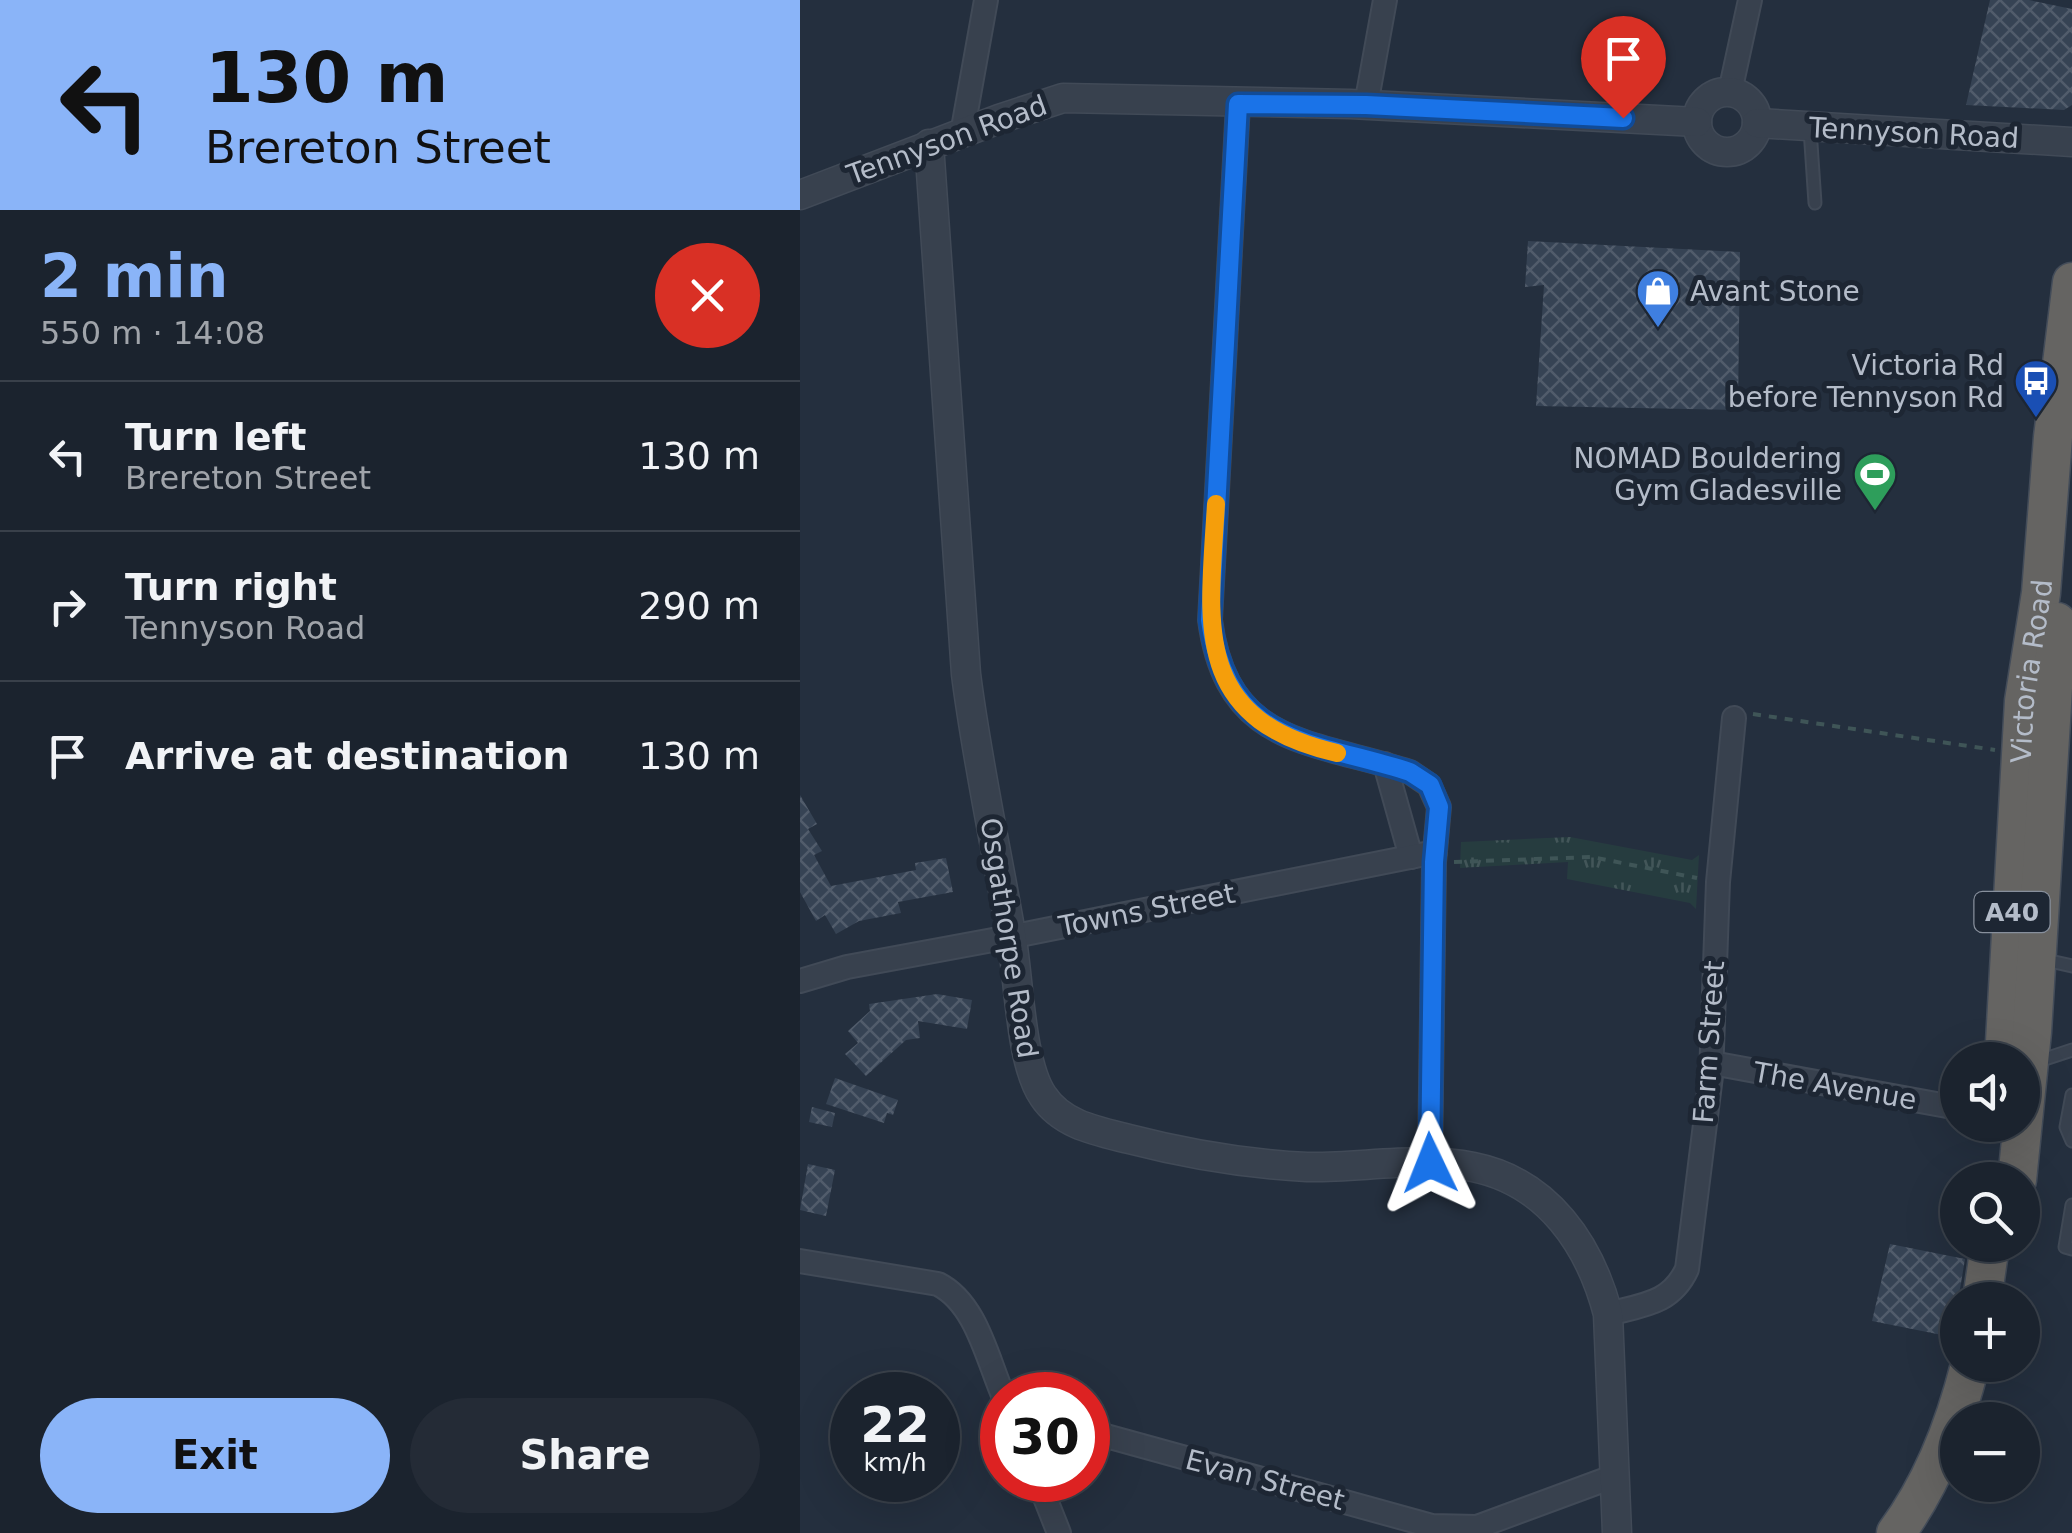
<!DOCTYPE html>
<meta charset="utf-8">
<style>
body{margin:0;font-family:"DejaVu Sans",sans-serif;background:#242b36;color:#f1f3f6;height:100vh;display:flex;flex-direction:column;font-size:38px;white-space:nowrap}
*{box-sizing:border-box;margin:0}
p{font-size:32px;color:#a0a4aa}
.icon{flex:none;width:55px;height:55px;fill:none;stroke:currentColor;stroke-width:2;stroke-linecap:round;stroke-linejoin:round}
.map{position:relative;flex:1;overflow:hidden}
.side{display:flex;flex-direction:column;background:#1b232e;width:800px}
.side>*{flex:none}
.hud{background:#8ab4f8;color:#111;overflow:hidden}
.buttons{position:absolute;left:1140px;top:1042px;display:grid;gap:20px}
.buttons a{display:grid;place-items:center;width:100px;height:100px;border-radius:50%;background:#1b232e;box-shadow:0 10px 40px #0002,0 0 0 2px #39404a;font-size:50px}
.speed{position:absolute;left:30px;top:1372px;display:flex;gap:20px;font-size:50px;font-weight:700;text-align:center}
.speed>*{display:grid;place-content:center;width:130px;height:130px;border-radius:50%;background:#1b232e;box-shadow:0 10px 40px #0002,0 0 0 2px #39404a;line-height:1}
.speed small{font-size:25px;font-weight:400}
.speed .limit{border:15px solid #d22;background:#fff;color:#111}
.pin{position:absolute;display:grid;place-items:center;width:85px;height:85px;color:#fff;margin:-102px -42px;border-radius:50% 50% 50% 0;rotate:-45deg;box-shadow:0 0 10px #0007}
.pin .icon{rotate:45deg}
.me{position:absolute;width:110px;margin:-55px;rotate:358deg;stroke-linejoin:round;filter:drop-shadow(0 0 8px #0008)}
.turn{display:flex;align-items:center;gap:35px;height:210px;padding:0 40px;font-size:45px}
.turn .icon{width:130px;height:130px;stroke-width:2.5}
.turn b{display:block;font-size:70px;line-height:85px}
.round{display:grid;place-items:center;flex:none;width:105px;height:105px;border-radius:52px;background:#242b36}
.head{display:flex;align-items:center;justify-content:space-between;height:170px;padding:0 40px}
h1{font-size:60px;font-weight:700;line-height:75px;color:#8ab4f8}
.primary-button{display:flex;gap:20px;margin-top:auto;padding:20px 40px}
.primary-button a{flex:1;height:115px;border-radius:60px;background:#8ab4f8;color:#111;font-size:40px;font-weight:700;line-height:115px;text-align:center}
.primary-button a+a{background:#242b36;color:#f1f3f6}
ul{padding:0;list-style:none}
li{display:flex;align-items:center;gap:30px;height:150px;padding:0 40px;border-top:2px solid #39404a}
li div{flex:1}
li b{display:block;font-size:38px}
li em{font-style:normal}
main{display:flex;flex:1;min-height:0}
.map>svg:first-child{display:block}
</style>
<main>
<section class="side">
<div class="hud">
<div class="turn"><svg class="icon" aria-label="left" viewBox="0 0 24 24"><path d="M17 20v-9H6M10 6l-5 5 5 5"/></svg><div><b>130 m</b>Brereton Street</div></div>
</div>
<div class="head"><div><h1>2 min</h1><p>550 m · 14:08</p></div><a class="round" style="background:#d93025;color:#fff"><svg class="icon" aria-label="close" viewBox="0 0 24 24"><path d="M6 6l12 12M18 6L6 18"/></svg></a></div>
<ul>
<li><svg class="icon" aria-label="left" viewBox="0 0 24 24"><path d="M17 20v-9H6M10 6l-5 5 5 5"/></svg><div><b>Turn left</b><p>Brereton Street</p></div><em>130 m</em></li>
<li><svg class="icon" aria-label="right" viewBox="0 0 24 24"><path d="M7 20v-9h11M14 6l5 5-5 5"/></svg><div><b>Turn right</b><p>Tennyson Road</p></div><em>290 m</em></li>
<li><svg class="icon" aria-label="arrive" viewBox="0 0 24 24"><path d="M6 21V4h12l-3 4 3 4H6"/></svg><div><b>Arrive at destination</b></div><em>130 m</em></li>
</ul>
<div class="primary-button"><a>Exit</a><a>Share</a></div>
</section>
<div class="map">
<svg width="1272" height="1533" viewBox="0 0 1272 1533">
<defs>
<pattern id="park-tufts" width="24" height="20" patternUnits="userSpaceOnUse" patternTransform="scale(2.5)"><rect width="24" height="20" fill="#263c3f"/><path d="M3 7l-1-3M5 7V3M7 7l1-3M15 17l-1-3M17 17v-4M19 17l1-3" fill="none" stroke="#435659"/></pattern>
<pattern id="building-cross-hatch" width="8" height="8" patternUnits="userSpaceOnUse" patternTransform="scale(2.5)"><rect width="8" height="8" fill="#364354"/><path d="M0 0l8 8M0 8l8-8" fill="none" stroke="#515c6b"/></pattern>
</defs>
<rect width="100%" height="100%" fill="#242f3e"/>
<polygon fill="url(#park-tufts)" points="770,837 892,860 899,855 896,909 890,903 767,879 768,862 660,868 661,842"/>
<g fill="url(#building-cross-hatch)">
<polygon points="1190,0 1229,0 1272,9 1272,105 1264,110 1166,105"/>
<polygon points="728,241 940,252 938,410 736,406 744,285 725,287"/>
<polygon points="0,795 17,824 8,829 22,851 14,855 31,886 116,870 115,863 146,858 153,892 98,902 101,913 59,921 36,934 25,915 16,921 0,892"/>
<polygon points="137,994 172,1000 167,1029 118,1021 120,1038 106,1040 66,1076 45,1054 58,1043 48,1031 70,1011 69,1004"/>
<polygon points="35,1078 98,1100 93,1115 87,1113 84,1123 26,1104"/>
<polygon points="12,1107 35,1113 32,1127 9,1122"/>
<polygon points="8,1164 35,1170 26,1216 0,1210"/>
<polygon points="1090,1244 1165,1259 1152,1337 1072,1321"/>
</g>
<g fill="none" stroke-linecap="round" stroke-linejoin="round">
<g stroke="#414a57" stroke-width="15">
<g id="service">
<polyline points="1010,129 1015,203"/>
<polyline points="1241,959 1272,966"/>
<polyline points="1233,1063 1272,1050"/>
<polyline points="1272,1095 1266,1127 1272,1141"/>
<polyline points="1272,1205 1265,1247 1272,1249"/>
</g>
</g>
<g stroke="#414a57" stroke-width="26">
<g id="minor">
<polyline points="930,92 950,0"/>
<path d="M438,104L410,620C427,747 512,740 610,772L629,785L639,807L634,862L630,1163"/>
<polyline points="566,105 585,0"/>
<polyline points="162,134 186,0"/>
<polyline points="585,764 611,857"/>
<polyline points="0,981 47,967 220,935 635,852"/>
<polyline points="912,1063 1158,1108"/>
<path d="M0,1261L138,1284C176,1303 187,1358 203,1395"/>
<path d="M808,1314C842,1305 871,1304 887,1269L911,1076L918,882L934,718"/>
<polyline points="288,1431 632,1526 677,1527 815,1476"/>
<polyline points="238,1480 259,1533"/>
</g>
</g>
<g stroke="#414a57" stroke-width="31">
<g id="tertiary">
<circle cx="927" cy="122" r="30"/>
<polyline points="957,123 1272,142"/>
<path d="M129,144L166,674C177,761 196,847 211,934C219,977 220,1063 243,1096C262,1125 297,1131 329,1139C387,1154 447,1164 507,1167C561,1168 620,1156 673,1167C748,1182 790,1245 808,1314L817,1533"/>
<polyline points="0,195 199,119 263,98 550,104 897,122"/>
</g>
</g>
<g stroke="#434c59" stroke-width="41">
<g id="trunk">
<path id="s1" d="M1204,1060L1224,701L1241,593L1253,437L1272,282"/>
<polyline points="1217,1180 1232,1032 1257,622"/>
<polyline points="1182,1300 1190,1245"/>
<path d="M1096,1533C1133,1483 1155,1425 1170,1365"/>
</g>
</g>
<g stroke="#3f5557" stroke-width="4" stroke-dasharray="8 8" stroke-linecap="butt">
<polyline points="953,714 1195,750"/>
<polyline points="654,862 792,857 897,878"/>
</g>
<use href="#service" stroke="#38414e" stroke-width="11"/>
<use href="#minor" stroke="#38414e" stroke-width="22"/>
<use href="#tertiary" stroke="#38414e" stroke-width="28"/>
<use href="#trunk" stroke="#656462" stroke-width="38"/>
</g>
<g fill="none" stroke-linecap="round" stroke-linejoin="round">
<g stroke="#114b97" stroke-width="25">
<path id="route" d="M630,1163L634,862L639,807L630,785L610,772C512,740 428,747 410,620L438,104L566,105L823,118"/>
</g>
<use href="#route" stroke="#1a73e8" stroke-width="18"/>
<path stroke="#f59e0b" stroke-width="18" d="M416,504C409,624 390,719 537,753"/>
</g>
<defs>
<g id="shop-pin" transform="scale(2.25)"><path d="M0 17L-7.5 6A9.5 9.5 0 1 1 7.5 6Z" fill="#3f7fe0" stroke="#1d2633"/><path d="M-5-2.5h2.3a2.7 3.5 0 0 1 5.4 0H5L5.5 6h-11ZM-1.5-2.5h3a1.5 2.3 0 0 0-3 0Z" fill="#fff"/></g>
<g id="bus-pin" transform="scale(2.25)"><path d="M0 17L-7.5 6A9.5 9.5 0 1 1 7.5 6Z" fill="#1a4fb4" stroke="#1d2633"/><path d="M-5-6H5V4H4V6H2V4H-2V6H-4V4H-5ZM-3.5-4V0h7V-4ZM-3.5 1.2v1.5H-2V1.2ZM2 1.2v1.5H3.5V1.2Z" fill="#fff"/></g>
<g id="stadium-pin" transform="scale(2.25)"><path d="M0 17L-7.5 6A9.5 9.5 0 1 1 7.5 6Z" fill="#2e9e5b" stroke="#1d2633"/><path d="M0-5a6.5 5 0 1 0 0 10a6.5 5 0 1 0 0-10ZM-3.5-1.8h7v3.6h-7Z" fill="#fff"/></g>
</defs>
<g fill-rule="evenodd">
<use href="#shop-pin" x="858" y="291"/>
<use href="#bus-pin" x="1236" y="381"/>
<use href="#stadium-pin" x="1075" y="474"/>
</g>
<g text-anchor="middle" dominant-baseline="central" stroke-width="10" stroke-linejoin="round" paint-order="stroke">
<rect fill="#1d2633" stroke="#878f9c" stroke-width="2.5" x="1174.5" y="892" width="75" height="40" rx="8"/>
<g font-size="25" font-weight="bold" fill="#b4bcc9">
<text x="1212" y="912">A40</text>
</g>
<g font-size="28" fill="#b4bcc9" stroke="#1d2633">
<text transform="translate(1114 133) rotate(3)">Tennyson Road</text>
<text transform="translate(147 140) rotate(-20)">Tennyson Road</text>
<text stroke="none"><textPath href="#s1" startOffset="390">Victoria Road</textPath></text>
<text transform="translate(347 910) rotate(-11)">Towns Street</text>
<text transform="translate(209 938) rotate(81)">Osgathorpe Road</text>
<text transform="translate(909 1042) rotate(-86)">Farm Street</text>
<text transform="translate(1035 1086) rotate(10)">The Avenue</text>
<text transform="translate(465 1480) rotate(15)">Evan Street</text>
</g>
<g font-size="28" fill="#b4bcc9" stroke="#1d2633" text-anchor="end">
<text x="890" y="291" text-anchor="start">Avant Stone</text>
<text x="1204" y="365">Victoria Rd<tspan x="1204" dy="32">before Tennyson Rd</tspan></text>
<text x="1042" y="458">NOMAD Bouldering<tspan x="1042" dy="32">Gym Gladesville</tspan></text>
</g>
</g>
</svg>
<div class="buttons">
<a><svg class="icon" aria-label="sound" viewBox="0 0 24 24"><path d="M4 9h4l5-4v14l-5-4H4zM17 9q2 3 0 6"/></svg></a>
<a><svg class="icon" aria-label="search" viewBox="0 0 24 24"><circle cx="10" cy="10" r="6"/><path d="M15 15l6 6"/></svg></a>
<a>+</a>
<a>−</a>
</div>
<div class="speed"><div>22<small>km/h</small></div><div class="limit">30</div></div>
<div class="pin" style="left:823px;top:118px;background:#d93025"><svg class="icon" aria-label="arrive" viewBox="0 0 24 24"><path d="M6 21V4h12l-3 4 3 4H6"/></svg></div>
<svg class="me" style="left:630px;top:1163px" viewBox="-20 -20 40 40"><path d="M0-17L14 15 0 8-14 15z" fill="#1a73e8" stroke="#fff" stroke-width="4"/></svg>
</div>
</main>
